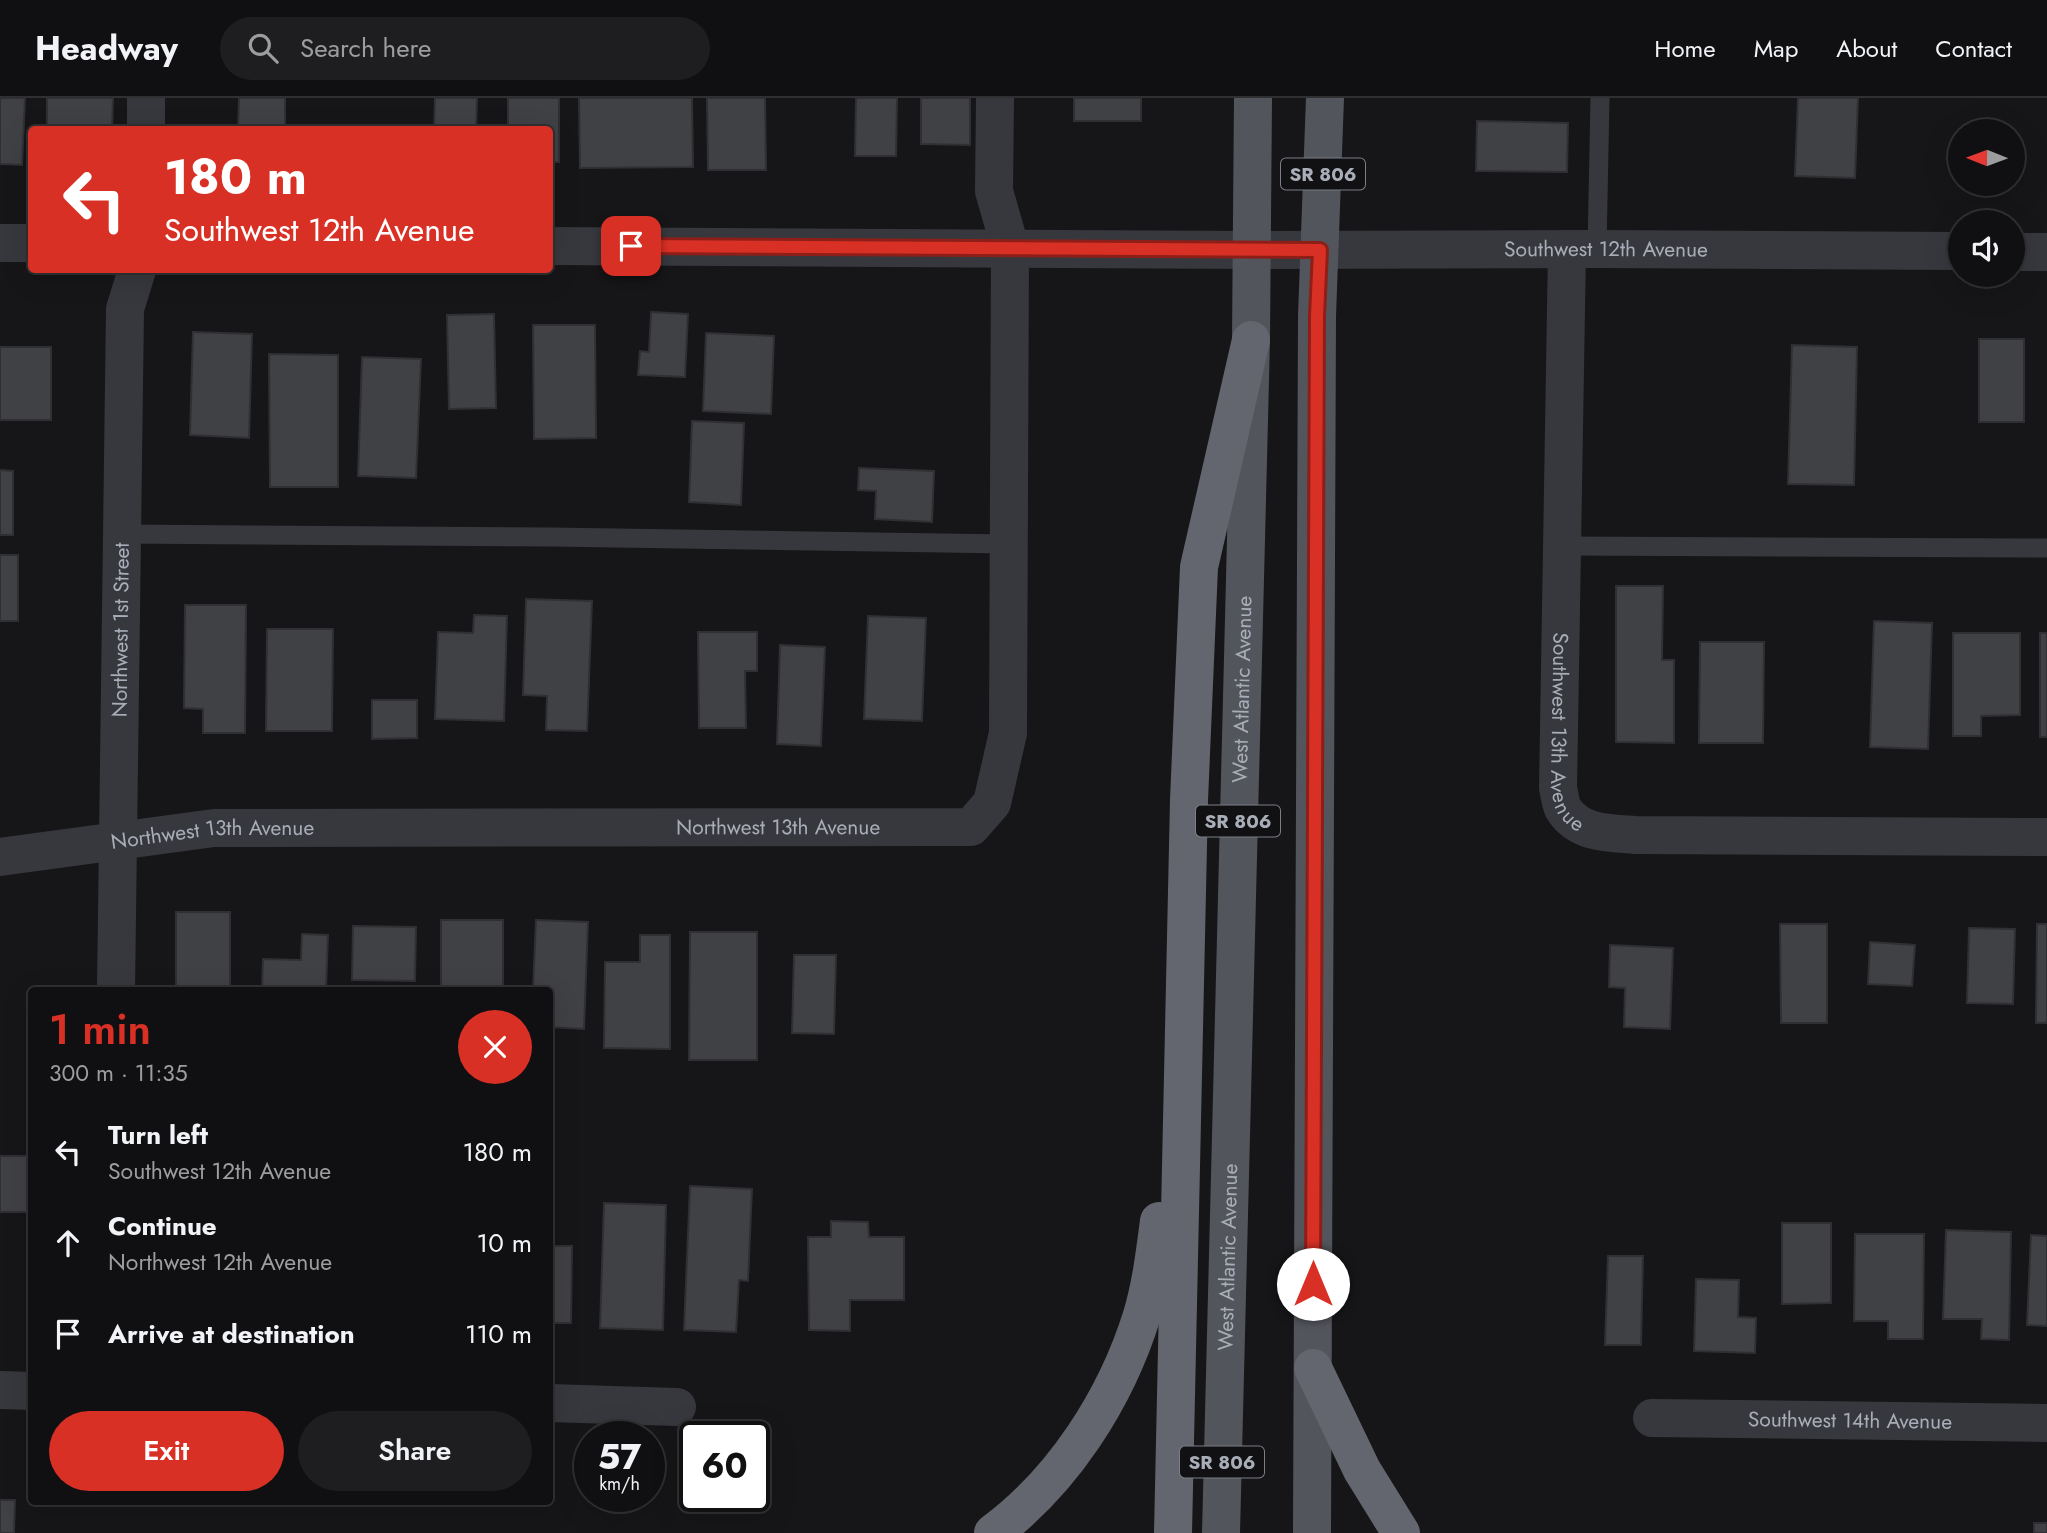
<!DOCTYPE html>
<meta charset="utf-8">
<style>
body{margin:0;font-family:Jost,sans-serif;background:#1e1e20;color:#f1f3f6;height:100vh;display:flex;flex-direction:column;font-size:26px;white-space:nowrap}
*{box-sizing:border-box;margin:0}
p{font-size:23px;color:#9c9d9f}
.icon{flex:none;width:38px;height:38px;fill:none;stroke:currentColor;stroke-width:2;stroke-linecap:round;stroke-linejoin:round}
.map{position:relative;flex:1;overflow:hidden}
.sheet{position:absolute;left:28px;top:889px;width:525px;height:518px;display:flex;flex-direction:column;background:#101012;border-radius:7px;box-shadow:0 7px 28px #0002,0 0 0 2px #303032}
.sheet>*{flex:none}
.hud{position:absolute;left:28px;top:28px;width:525px;height:147px;border-radius:7px;box-shadow:0 7px 28px #0002,0 0 0 2px #303032;background:#d93025;color:#fff;overflow:hidden}
.needle{width:46px;rotate:271deg}
.fabs{position:absolute;left:1948px;top:21px;display:grid;gap:14px}
.fabs a{display:grid;place-items:center;width:77px;height:77px;border-radius:50%;background:#101012;box-shadow:0 7px 28px #0002,0 0 0 2px #303032;font-size:35px}
.speed{position:absolute;left:574px;top:1323px;display:flex;gap:14px;font-size:35px;font-weight:700;text-align:center}
.speed>*{display:grid;place-content:center;width:91px;height:91px;border-radius:50%;background:#101012;box-shadow:0 7px 28px #0002,0 0 0 2px #303032;line-height:1}
.speed small{font-size:18px;font-weight:400}
.speed .limit{border:4px solid #111;border-radius:10px;background:#fff;color:#111}
.pin{position:absolute;display:grid;place-items:center;width:60px;height:60px;color:#fff;margin:-30px;border-radius:14px;box-shadow:0 4px 10px #0006}
.me{position:absolute;width:77px;margin:-38px;rotate:0deg;stroke-linejoin:round;filter:drop-shadow(0 0 5px #0008)}
.turn{display:flex;align-items:center;gap:24px;height:147px;padding:0 21px;font-size:32px}
.turn .icon{width:91px;height:91px;stroke-width:2.5}
.turn b{display:block;font-size:49px;line-height:60px}
.round{display:grid;place-items:center;flex:none;width:74px;height:74px;border-radius:37px;background:#1e1e20}
.summary{display:flex;align-items:center;justify-content:space-between;height:119px;padding:0 21px}
h1{font-size:42px;font-weight:600;line-height:52px;color:#d93025}
.cta{display:flex;gap:14px;margin-top:auto;padding:14px 21px}
.cta a{flex:1;height:80px;border-radius:42px;background:#d93025;color:#fff;font-size:28px;font-weight:600;line-height:80px;text-align:center}
.cta a+a{background:#1e1e20;color:#f1f3f6}
ul{padding:0;list-style:none}
li{display:flex;align-items:center;gap:21px;height:91px;padding:0 21px}
li div{flex:1}
li b{display:block;font-size:26px}
li em{font-style:normal}
header{display:flex;align-items:center;gap:42px;box-sizing:border-box;height:98px;padding:0 35px;background:#101012;border-bottom:2px solid #303032}
header strong{font-size:33px}
nav{display:flex;gap:38px;margin-inline-start:auto;font-size:24px}
.search{width:490px;height:63px;background:#1e1e20;display:flex;align-items:center;gap:18px;box-sizing:border-box;padding:0 24px;border-radius:38px;color:#9c9d9f;font-size:26px}
.map>svg:first-child{display:block}
</style>
<header>
<strong>Headway</strong>
<div class="search"><svg class="icon" aria-label="search" viewBox="0 0 24 24"><circle cx="10" cy="10" r="6"/><path d="M15 15l6 6"/></svg>Search here</div>
<nav><a>Home</a><a>Map</a><a>About</a><a>Contact</a></nav>
</header>
<div class="map">
<svg width="2047" height="1435" viewBox="0 0 2047 1435">
<rect width="100%" height="100%" fill="#161618"/>
<g fill="#404145" stroke="#303034" stroke-width="2">
<polygon points="0,0 25,0 22,67 0,66"/>
<polygon points="47,0 113,0 112,32 47,29"/>
<polygon points="239,0 285,0 285,32 238,32"/>
<polygon points="435,0 477,0 476,32 434,32"/>
<polygon points="508,0 559,0 559,64 550,64 550,32 508,32"/>
<polygon points="579,0 692,0 693,69 580,70"/>
<polygon points="707,0 765,0 766,72 708,72"/>
<polygon points="856,0 897,0 896,58 855,58"/>
<polygon points="921,0 970,0 970,47 921,46"/>
<rect x="1074" y="0" width="67" height="23"/>
<polygon points="1798,0 1858,0 1855,80 1795,78"/>
<polygon points="1477,23 1568,25 1567,74 1476,73"/>
<polygon points="651,214 688,216 685,279 638,277 640,253 649,254"/>
<polygon points="494,216 496,310 449,311 447,217"/>
<polygon points="533,227 595,227 596,340 534,341"/>
<polygon points="193,234 252,236 249,340 190,337"/>
<polygon points="706,235 774,238 771,316 703,313"/>
<rect x="1979" y="241" width="45" height="83"/>
<polygon points="1792,247 1857,249 1854,387 1788,386"/>
<rect x="0" y="249" width="51" height="73"/>
<polygon points="269,256 338,257 338,389 270,389"/>
<polygon points="362,259 421,261 416,380 358,378"/>
<polygon points="692,323 744,325 741,407 689,404"/>
<polygon points="859,370 934,373 932,424 875,421 876,393 858,392"/>
<polygon points="0,372 13,373 13,437 0,437"/>
<rect x="0" y="457" width="18" height="66"/>
<polygon points="1616,488 1663,488 1662,562 1674,562 1674,645 1616,644"/>
<polygon points="526,501 592,503 587,633 546,632 547,598 523,597"/>
<polygon points="185,507 246,507 245,635 203,635 203,611 184,610"/>
<polygon points="474,517 507,518 504,623 435,621 438,534 473,535"/>
<polygon points="868,518 926,520 922,623 864,621"/>
<polygon points="1874,523 1932,525 1928,651 1870,649"/>
<polygon points="267,531 333,531 332,633 266,633"/>
<polygon points="698,534 757,534 757,573 745,573 746,630 699,630"/>
<polygon points="1953,535 2020,535 2020,617 1981,618 1981,638 1953,638"/>
<rect x="2040" y="535" width="7" height="104"/>
<polygon points="1700,544 1764,544 1763,645 1699,645"/>
<polygon points="780,547 825,549 821,648 777,646"/>
<polygon points="372,602 417,602 417,640 372,641"/>
<rect x="176" y="814" width="54" height="78"/>
<rect x="441" y="822" width="62" height="70"/>
<polygon points="536,822 588,824 584,931 550,929 550,892 533,892"/>
<polygon points="1780,826 1827,826 1827,925 1781,925"/>
<polygon points="2037,826 2047,826 2047,925 2036,925"/>
<polygon points="353,828 416,829 415,883 352,882"/>
<polygon points="1969,830 2015,831 2013,906 1967,905"/>
<polygon points="690,834 757,834 757,962 689,962"/>
<polygon points="302,836 328,837 326,892 262,892 263,861 301,862"/>
<polygon points="640,837 670,837 670,951 604,950 605,864 640,864"/>
<polygon points="1870,844 1915,847 1912,888 1868,886"/>
<polygon points="1610,847 1673,850 1670,931 1624,929 1625,890 1609,889"/>
<polygon points="794,857 836,857 834,936 792,935"/>
<rect x="0" y="1058" width="32" height="56"/>
<polygon points="690,1088 752,1091 748,1183 739,1182 736,1234 684,1232"/>
<polygon points="604,1105 666,1107 663,1232 600,1230"/>
<polygon points="831,1123 868,1124 869,1139 904,1139 904,1202 850,1202 850,1233 809,1232 808,1139 831,1139"/>
<polygon points="1782,1125 1831,1125 1831,1205 1782,1206"/>
<polygon points="1946,1132 2011,1134 2009,1242 1981,1241 1982,1221 1943,1221"/>
<polygon points="1855,1136 1924,1136 1923,1241 1888,1241 1888,1223 1854,1223"/>
<polygon points="2031,1137 2047,1138 2047,1228 2027,1227"/>
<polygon points="550,1148 572,1148 571,1225 550,1225"/>
<polygon points="1608,1158 1643,1158 1641,1247 1605,1247"/>
<polygon points="1696,1181 1739,1182 1738,1219 1756,1220 1755,1255 1694,1253"/>
<polygon points="0,1402 15,1402 14,1435 0,1435"/>
<rect x="2034" y="1425" width="13" height="10"/>
</g>
<g fill="none" stroke-linecap="round" stroke-linejoin="round">
<g stroke="#37383d" stroke-width="19">
<polyline points="1597,151 1600,0"/>
<polyline points="123,436 550,439 1009,446"/>
<polyline points="1562,448 2047,450"/>
</g>
<g stroke="#37383d" stroke-width="38">
<polyline points="146,32 146,0"/>
<polyline points="0,145 32,145"/>
<polyline points="550,148 1251,152"/>
<path id="s1" d="M1567,151L1558,690C1560,697 1560,706 1564,712C1580,736 1609,735 1635,737L2047,739"/>
<path id="s2" d="M0,759L214,730L971,729L992,705L1008,635L1010,149L994,93L995,0"/>
<path id="s3" d="M116,892L125,211L137,172"/>
<polyline points="0,1292 32,1293"/>
<polyline points="550,1305 677,1309"/>
<path id="s4" d="M1652,1320L2047,1325"/>
</g>
<g stroke="#37383d" stroke-width="38">
<path id="s5" d="M1251,152L1597,151L1960,153"/>
<polyline points="2012,154 2047,154"/>
</g>
<g stroke="#53555c" stroke-width="38">
<path id="s6" d="M1221,1435L1251,242L1253,0"/>
<polyline points="1312,1435 1317,218 1325,0"/>
</g>
<g stroke="#63666e" stroke-width="38">
<polyline points="1313,1270 1362,1372 1401,1435"/>
<path d="M993,1435C1063,1383 1116,1301 1142,1217C1151,1187 1155,1154 1159,1123"/>
<polyline points="1173,1435 1189,702 1199,469 1251,242"/>
</g>
</g>
<g fill="none" stroke-linecap="round" stroke-linejoin="round">
<g stroke="#8d1f18" stroke-width="18">
<polyline id="route" points="631,148 1320,152 1317,218 1313,1186"/>
</g>
<use href="#route" stroke="#d93025" stroke-width="12"/>
</g>
<g text-anchor="middle" dominant-baseline="central" stroke-width="7" stroke-linejoin="round" paint-order="stroke">
<g fill="#111113" stroke="#7b7e86" stroke-width="2">
<rect x="1281" y="60.5" width="84" height="31" rx="5"/>
<rect x="1196" y="707.5" width="84" height="31" rx="5"/>
<rect x="1180" y="1348.5" width="84" height="31" rx="5"/>
</g>
<g font-size="19" font-weight="bold" fill="#a8adb8">
<text x="1323" y="76">SR 806</text>
<text x="1238" y="723">SR 806</text>
<text x="1222" y="1364">SR 806</text>
</g>
<g font-size="21" fill="#a8adb8" stroke="#111113">
<text stroke="none"><textPath href="#s5" startOffset="355">Southwest 12th Avenue</textPath></text>
<text stroke="none"><textPath href="#s3" startOffset="360">Northwest 1st Street</textPath></text>
<text stroke="none"><textPath href="#s6" startOffset="844">West Atlantic Avenue</textPath></text>
<text stroke="none"><textPath href="#s1" startOffset="485">Southwest 13th Avenue</textPath></text>
<text stroke="none"><textPath href="#s2" startOffset="780">Northwest 13th Avenue</textPath></text>
<text stroke="none"><textPath href="#s2" startOffset="214">Northwest 13th Avenue</textPath></text>
<text stroke="none"><textPath href="#s6" startOffset="276">West Atlantic Avenue</textPath></text>
<text stroke="none"><textPath href="#s4" startOffset="198">Southwest 14th Avenue</textPath></text>
</g>
</g>
</svg>
<div class="fabs">
<a><svg class="needle" viewBox="-14 -14 28 28"><path d="M0-13l5 13h-10z" fill="#e53935"/><path d="M0 13l5-13h-10z" fill="#9c9d9f"/></svg></a>
<a><svg class="icon" aria-label="sound" viewBox="0 0 24 24"><path d="M4 9h4l5-4v14l-5-4H4zM17 9q2 3 0 6"/></svg></a>
</div>
<div class="speed"><div>57<small>km/h</small></div><div class="limit">60</div></div>
<div class="pin" style="left:631px;top:148px;background:#d93025"><svg class="icon" aria-label="arrive" viewBox="0 0 24 24"><path d="M6 21V4h12l-3 4 3 4H6"/></svg></div>
<svg class="me" style="left:1313px;top:1186px" viewBox="-20 -20 40 40"><circle r="19" fill="#fff"/><path d="M0-13L10 11 0 6-10 11z" fill="#d93025"/></svg>
<div class="hud">
<div class="turn"><svg class="icon" aria-label="left" viewBox="0 0 24 24"><path d="M17 20v-9H6M10 6l-5 5 5 5"/></svg><div><b>180 m</b>Southwest 12th Avenue</div></div>
</div>
<section class="sheet">
<div class="summary"><div><h1>1 min</h1><p>300 m · 11:35</p></div><a class="round" style="background:#d93025;color:#fff"><svg class="icon" aria-label="close" viewBox="0 0 24 24"><path d="M6 6l12 12M18 6L6 18"/></svg></a></div>
<ul>
<li><svg class="icon" aria-label="left" viewBox="0 0 24 24"><path d="M17 20v-9H6M10 6l-5 5 5 5"/></svg><div><b>Turn left</b><p>Southwest 12th Avenue</p></div><em>180 m</em></li>
<li><svg class="icon" aria-label="ahead" viewBox="0 0 24 24"><path d="M12 20V5M6 11l6-6 6 6"/></svg><div><b>Continue</b><p>Northwest 12th Avenue</p></div><em>10 m</em></li>
<li><svg class="icon" aria-label="arrive" viewBox="0 0 24 24"><path d="M6 21V4h12l-3 4 3 4H6"/></svg><div><b>Arrive at destination</b></div><em>110 m</em></li>
</ul>
<div class="cta"><a>Exit</a><a>Share</a></div>
</section>
</div>
